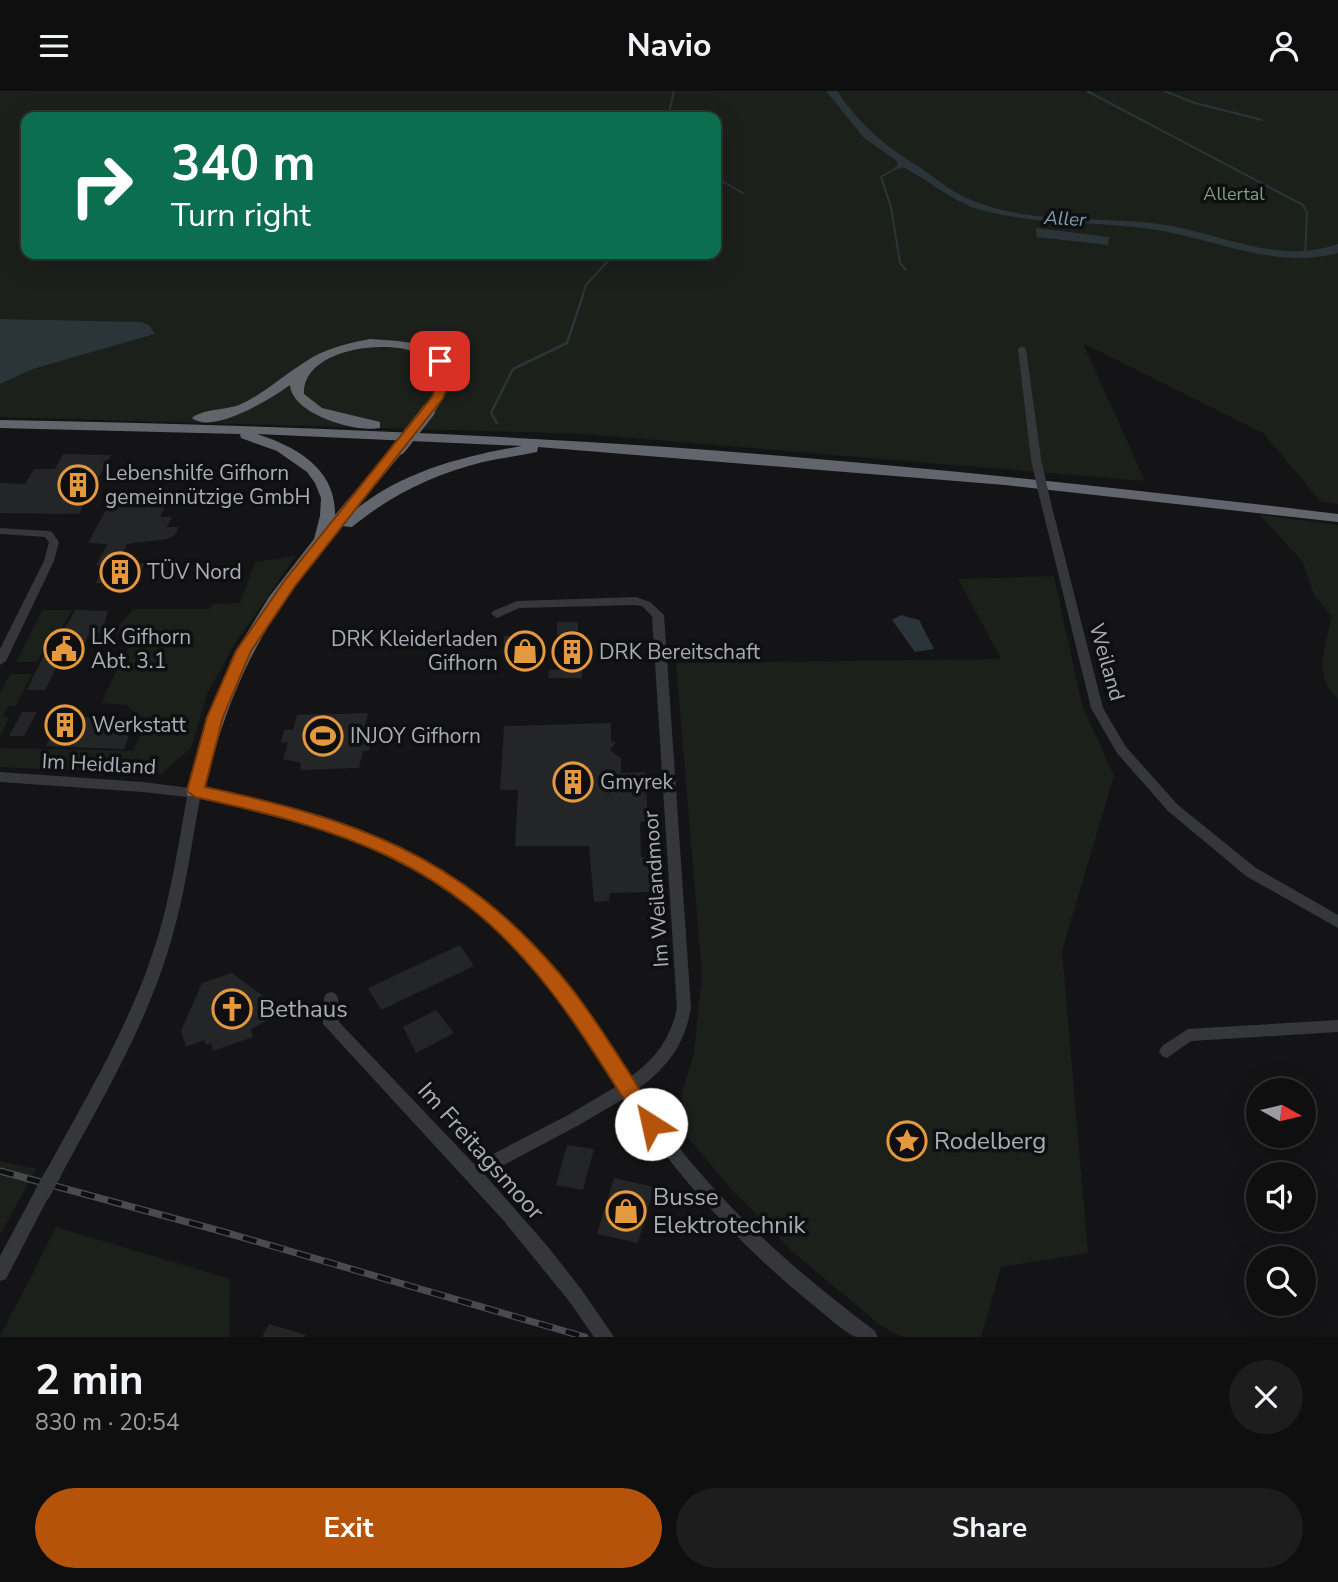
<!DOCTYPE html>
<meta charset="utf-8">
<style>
body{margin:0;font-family:"Nunito Sans",sans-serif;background:#1d1d1e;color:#f1f3f6;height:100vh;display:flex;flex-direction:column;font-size:26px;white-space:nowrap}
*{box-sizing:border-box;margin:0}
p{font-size:23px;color:#9b9c9f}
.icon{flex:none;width:38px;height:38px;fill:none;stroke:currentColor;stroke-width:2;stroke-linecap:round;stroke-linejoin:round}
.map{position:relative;height:1246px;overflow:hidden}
.panel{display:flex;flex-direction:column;background:#0f0f10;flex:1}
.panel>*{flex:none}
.top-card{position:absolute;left:21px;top:21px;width:700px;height:147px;border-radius:14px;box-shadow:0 7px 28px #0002,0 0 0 2px #2f2f30;background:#0b6e4f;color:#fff;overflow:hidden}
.needle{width:46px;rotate:98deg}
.tools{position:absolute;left:1246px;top:987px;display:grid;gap:14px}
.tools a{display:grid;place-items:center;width:70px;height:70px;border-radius:50%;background:#0f0f10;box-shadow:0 7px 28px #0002,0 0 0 2px #2f2f30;font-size:35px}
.pin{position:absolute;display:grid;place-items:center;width:60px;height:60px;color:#fff;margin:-30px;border-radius:14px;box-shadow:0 4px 10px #0006}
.me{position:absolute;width:77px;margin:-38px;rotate:325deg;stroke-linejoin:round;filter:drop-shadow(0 0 5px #0008)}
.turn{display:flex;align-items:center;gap:24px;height:147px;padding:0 35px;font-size:32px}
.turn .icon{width:91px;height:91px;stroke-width:2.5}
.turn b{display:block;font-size:49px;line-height:60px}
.round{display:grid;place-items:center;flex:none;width:74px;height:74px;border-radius:37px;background:#1d1d1e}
.head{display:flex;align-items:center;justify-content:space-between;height:119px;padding:0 35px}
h1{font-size:42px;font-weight:700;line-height:52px}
.button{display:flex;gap:14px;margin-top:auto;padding:14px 35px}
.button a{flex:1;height:80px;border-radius:42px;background:#b45309;color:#fff;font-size:28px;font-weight:700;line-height:80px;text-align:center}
.button a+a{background:#1d1d1e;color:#f1f3f6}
header{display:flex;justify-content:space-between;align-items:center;height:91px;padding:0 35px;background:#0f0f10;font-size:32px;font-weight:700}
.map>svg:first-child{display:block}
</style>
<header><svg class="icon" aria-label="menu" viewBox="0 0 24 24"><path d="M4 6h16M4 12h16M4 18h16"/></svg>Navio<svg class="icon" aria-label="person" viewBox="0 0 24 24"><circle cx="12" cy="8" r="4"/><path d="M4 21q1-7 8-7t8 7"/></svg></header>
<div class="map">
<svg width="1338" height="1246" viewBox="0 0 1338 1246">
<rect width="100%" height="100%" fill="#141416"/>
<g fill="#1b201b" fill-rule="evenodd">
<path d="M0,0H1338V413L1321,411L1263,342L1083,252L1145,390L584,343L0,326V293L33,278L155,243L123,231L0,228ZM26,26H716V163H26Z"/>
<path d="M1260,424L1338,434V608C1312,586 1326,553 1332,525L1314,504L1303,471Z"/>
<polygon points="296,465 234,554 207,603 191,657 161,683 0,676 0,657 133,660 146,631 126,614 101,612 135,543 112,542 133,518 210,518 212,513 240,512 255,471"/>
<polygon points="1054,485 1082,614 1114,685 1062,860 1088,1162 1001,1176 981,1246 903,1246 880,1234 795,1163 731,1098 684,1042 681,1004 694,963 702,884 676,572 1001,568 958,488"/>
<polygon points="42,519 72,519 61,539 53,540 37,571 16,571"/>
<polygon points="10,583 32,583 16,615 9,615 3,625 9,626 0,645 0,602"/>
<polygon points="0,1070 36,1078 0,1144"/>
<polygon points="56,1136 230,1188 229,1246 0,1246"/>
</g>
<g fill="#2b3439">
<path d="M826,0H837C859,33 885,55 918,75C934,86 949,99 967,107C1030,136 1105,123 1172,135C1230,146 1279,173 1338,153V162C1274,179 1213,147 1151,138C1095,130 1036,134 981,119C951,110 930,90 903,76L887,82L898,74L897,70L864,47Z"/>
<polygon points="1036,137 1109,146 1108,154 1037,146"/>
<polygon points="0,228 141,231 149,234 155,243 33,278 0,293"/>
<polygon points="901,524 919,529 934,558 915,561 892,529"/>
</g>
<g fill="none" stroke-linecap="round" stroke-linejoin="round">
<g stroke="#2b3439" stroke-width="2">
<polyline points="1087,0 1303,114 1307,122 1305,164"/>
<polyline points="1164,0 1195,12 1262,29"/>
<polyline points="668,26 674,0"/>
<polyline points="891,80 881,86 891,116 900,172 906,179"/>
<polyline points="716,87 743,102"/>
<polyline points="582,206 586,194 614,163"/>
</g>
<polyline stroke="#2b3439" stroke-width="2.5" points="497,332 491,322 513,278 567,252 583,204"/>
</g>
<g fill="#242527">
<polygon points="63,363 111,364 79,423 0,422 0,392 25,393 34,378 55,378"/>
<polygon points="108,415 165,416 160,426 172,426 167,436 179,436 175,444 167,448 127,453 118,472 145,472 136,492 96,492 103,476 96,474 108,453 88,452"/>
<polygon points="75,519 108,520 102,542 88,545 78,565 61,567 45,599 27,599 55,541 63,541"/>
<polygon points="557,531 578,531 578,543 584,543 582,587 548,587 549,579 559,579 561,544 557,544"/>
<polygon points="531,543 531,552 541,551 541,567 509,569 509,553 504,554 504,545"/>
<polygon points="22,621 37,621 24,645 9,645"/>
<polygon points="368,622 361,651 371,651 369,660 363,660 359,677 300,679 301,672 283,668 288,651 281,652 284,639 293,639 297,624"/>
<polygon points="60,626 112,626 105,642 130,642 124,658 46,655"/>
<polygon points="611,632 611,650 616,652 610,659 621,667 621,682 645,681 648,730 640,731 641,766 654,767 649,801 610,802 609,810 594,811 589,755 515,755 518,699 500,699 504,635"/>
<polygon points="460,854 474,875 381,919 368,897"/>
<polygon points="232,882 272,911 276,925 251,938 253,946 213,960 211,952 206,954 204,949 186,956 181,940 202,892"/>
<polygon points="436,919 454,942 416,962 403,936"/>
<polygon points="567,1054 594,1058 583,1099 556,1094"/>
<polygon points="614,1087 654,1096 638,1152 597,1143"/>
<polygon points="269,1233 306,1244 305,1246 262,1246"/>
</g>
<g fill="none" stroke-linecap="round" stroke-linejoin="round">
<g fill="#36373b" fill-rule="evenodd">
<polygon points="1022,255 1026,258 1041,368 1036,371 1031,368 1018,258"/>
<polygon points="1044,401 1049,404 1103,617 1126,656 1178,714 1256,777 1338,824 1338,837 1246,785 1168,720 1117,662 1091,617 1039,404"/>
<polygon points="0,437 48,440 52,441 59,451 54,470 6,570 0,574 0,558 44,470 49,451 45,446 0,443"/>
<path d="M636,506L650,511L664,524L691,917C684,956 667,976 637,999C705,1100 778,1167 875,1240L878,1246C871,1246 863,1246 857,1246C847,1244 827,1225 818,1218C742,1157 678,1088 625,1007L579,1034L485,1084L549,1157L581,1198L614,1246H594L569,1210L503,1129L323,933L324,907L326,903L331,901L336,903L338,907L339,931L474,1073L568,1024L617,995C588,950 560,905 524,865C442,772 322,723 200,708C191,755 185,804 171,850C147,934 100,1012 59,1088L53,1091L47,1088L45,1083L47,1078C87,1005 131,932 156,852C171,805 178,755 187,706L143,701L0,691V681L143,691L190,697L195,695L201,699C298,711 398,743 477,803C496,818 515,836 532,853C570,892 599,941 629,987C655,968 670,949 677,917L652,525L642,515L635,514L519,517L497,527L491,523L493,520L517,510Z"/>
<polygon points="1338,929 1338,941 1191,950 1167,967 1162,965 1159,960 1162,955 1188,938"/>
<polygon points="42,1095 48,1098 50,1103 6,1188 0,1190 0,1165 36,1098"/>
</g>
<g fill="#62656b" fill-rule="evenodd">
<path d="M370,248C424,251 480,257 433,323L428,324L421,320C428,310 438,299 439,287C442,241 301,246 304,303L322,317L380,331V337C355,342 292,323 290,294C272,307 213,344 192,327C202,318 225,319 239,314C266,302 287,281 313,266C331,256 350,252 370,248Z"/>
<path d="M0,329C223,333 445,341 667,356C891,372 1115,396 1338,423V431L1005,394L538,356L537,361C519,365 501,367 483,371C434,383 391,404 352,436L341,435C268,524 231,587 204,700L202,705H188L186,700L206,630L234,563L269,506L314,448L320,425L321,407L315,392L307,381L277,360L241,347L240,343L0,337ZM257,343L522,355C463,365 401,381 354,420L406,357L399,353L394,354L335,424C336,378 297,356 257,343Z"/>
</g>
<g stroke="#494b4f" stroke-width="7">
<polyline id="rail" points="0,1080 224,1141 585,1246"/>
</g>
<use href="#rail" stroke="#0f0f11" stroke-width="4.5" stroke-dasharray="14" stroke-linecap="butt"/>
<polyline stroke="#36373b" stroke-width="10" points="1036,368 1044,404"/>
<polyline stroke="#36373b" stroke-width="16" points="42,1103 53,1083"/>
<polyline stroke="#62656b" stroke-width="14" points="399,357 428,320"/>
</g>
<path fill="#b45309" stroke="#753606" stroke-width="2" d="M435,267H444L452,284L443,307L295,495L251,560L223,626L205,696C353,728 457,762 559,882C596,926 626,979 658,1026L661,1033L658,1039L651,1042L644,1039C612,991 582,939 546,894C448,770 342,738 195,706L187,700L207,626L236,560L285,489L432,306L440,284Z"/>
<defs>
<g id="building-ring" transform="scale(2.0125)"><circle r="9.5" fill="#0f0f11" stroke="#e4993e" stroke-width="1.5"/><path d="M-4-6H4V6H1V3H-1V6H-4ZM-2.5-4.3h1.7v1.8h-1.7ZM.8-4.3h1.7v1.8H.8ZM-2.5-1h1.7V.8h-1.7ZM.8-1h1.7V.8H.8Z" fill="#e4993e"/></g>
<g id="civic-ring" transform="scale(2.0125)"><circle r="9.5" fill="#0f0f11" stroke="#e4993e" stroke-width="1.5"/><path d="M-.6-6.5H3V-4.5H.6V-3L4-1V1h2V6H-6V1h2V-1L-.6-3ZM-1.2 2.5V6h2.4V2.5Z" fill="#e4993e"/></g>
<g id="shop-ring" transform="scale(2.0125)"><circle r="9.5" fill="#0f0f11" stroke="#e4993e" stroke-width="1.5"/><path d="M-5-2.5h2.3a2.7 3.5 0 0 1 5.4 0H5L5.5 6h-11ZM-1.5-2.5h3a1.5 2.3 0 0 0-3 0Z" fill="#e4993e"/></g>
<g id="stadium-ring" transform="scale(2.0125)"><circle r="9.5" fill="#0f0f11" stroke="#e4993e" stroke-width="1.5"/><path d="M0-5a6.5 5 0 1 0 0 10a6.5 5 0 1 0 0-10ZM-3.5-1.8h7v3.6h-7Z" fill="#e4993e"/></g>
<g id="church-ring" transform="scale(2.0125)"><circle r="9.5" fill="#0f0f11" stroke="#e4993e" stroke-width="1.5"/><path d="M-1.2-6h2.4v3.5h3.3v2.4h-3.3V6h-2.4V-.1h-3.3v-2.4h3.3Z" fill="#e4993e"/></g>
<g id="sight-ring" transform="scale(2.0125)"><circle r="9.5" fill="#0f0f11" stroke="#e4993e" stroke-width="1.5"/><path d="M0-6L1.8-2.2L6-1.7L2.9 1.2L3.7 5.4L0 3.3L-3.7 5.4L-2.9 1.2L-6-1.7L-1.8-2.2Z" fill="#e4993e"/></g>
</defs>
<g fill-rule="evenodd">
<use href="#building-ring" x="78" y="394"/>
<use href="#building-ring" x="120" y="481"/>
<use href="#civic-ring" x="64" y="558"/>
<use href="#shop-ring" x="525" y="560"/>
<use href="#building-ring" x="572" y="561"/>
<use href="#building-ring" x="65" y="634"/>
<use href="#stadium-ring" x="323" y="645"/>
<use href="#building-ring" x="573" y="691"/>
<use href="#church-ring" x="232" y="918"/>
<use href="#sight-ring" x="907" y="1050"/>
<use href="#shop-ring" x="626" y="1120"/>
</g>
<g text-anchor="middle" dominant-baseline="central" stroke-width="7" stroke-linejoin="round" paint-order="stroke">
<g font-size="18" fill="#819f7f" stroke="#0f0f11">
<text x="1234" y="103">Allertal</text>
</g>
<g font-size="19" font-style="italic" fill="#809eae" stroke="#0f0f11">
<text transform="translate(1065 128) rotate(3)">Aller</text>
</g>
<g font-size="21" fill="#a7adb5" stroke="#0f0f11" text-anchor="start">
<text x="105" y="382">Lebenshilfe Gifhorn<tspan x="105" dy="24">gemeinnützige GmbH</tspan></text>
<text x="147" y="481">TÜV Nord</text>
<text x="91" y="546">LK Gifhorn<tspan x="91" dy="24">Abt. 3.1</tspan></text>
<text x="498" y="548" text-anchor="end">DRK Kleiderladen<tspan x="498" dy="24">Gifhorn</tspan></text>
<text x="599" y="561">DRK Bereitschaft</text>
<text x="92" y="634">Werkstatt</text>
<text x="350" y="645">INJOY Gifhorn</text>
<text x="600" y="691">Gmyrek</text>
</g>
<g font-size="21" fill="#a7adb5" stroke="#0f0f11">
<text transform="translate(1107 571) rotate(74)">Weiland</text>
<text transform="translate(99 673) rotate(3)">Im Heidland</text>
<text transform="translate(656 798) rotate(-94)">Im Weilandmoor</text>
</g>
<g font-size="24" fill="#a7adb5" stroke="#0f0f11" text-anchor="start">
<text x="259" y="918">Bethaus</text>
<text x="934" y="1050">Rodelberg</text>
<text x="653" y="1106">Busse<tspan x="653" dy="28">Elektrotechnik</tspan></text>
</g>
<g font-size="24" fill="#a7adb5" stroke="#0f0f11">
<text transform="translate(481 1060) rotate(48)">Im Freitagsmoor</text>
</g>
</g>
</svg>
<div class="tools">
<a><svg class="needle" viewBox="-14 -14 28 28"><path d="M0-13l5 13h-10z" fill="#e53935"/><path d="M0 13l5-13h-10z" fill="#9b9c9f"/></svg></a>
<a><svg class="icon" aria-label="sound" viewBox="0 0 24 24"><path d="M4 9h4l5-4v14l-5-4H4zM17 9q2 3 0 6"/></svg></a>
<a><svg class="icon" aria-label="search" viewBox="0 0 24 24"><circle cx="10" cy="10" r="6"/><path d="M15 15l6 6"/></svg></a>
</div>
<div class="pin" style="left:440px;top:270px;background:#d93025"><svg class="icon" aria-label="arrive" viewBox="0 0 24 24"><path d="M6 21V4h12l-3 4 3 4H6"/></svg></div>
<svg class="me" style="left:651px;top:1033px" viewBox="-20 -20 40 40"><circle r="19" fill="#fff"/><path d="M0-13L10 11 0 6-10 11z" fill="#b45309"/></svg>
<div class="top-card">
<div class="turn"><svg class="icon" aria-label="right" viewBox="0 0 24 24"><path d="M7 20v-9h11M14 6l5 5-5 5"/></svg><div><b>340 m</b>Turn right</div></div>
</div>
</div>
<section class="panel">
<div class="head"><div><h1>2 min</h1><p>830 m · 20:54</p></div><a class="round"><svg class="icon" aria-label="close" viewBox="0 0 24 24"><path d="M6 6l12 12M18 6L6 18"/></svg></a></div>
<div class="button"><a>Exit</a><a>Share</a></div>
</section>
